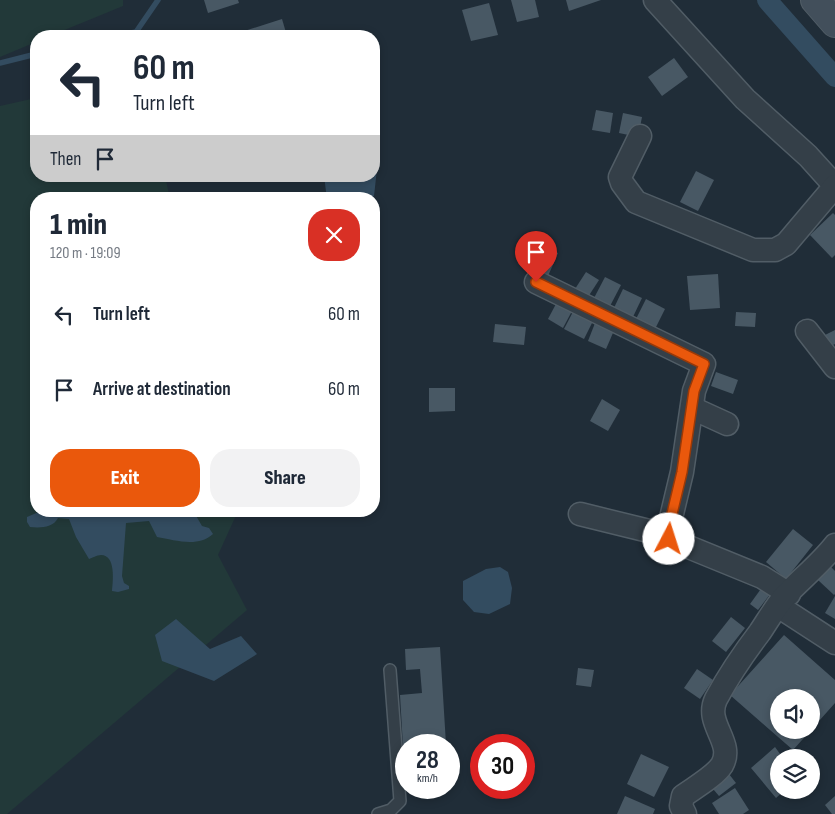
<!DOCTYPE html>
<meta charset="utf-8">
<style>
body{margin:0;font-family:"Sofia Sans Condensed",sans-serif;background:#f2f2f3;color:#1f2937;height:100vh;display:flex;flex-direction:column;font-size:19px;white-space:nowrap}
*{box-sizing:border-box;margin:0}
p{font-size:16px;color:#747a83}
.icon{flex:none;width:28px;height:28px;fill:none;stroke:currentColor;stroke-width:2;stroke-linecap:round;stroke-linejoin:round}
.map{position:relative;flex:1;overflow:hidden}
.details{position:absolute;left:30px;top:192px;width:350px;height:325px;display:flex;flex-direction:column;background:#fff;border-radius:20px;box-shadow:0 2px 8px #0003}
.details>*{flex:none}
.hud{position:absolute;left:30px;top:30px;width:350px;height:152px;border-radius:20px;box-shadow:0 2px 8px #0003;background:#fff;color:#1f2937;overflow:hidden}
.tools{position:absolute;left:770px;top:689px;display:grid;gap:10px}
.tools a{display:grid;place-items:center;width:50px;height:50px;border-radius:50%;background:#fff;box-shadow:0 2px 8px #0003;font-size:25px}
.speed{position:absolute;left:395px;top:734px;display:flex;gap:10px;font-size:25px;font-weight:700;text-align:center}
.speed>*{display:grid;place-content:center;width:65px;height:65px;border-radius:50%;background:#fff;box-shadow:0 2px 8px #0003;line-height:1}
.speed small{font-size:12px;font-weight:400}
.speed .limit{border:8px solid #d22;background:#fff;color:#111}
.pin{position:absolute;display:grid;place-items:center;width:42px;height:42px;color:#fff;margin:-51px -21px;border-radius:50% 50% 50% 0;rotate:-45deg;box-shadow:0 0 5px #0007}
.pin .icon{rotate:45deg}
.me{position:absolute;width:55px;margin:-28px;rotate:5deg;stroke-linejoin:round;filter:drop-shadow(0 0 4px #0008)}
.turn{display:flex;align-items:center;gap:18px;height:105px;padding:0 20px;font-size:22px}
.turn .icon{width:65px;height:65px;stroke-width:2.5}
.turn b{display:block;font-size:35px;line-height:42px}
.then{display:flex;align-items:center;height:48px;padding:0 20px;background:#0003;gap:10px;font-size:19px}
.round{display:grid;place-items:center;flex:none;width:52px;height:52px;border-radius:20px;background:#f2f2f3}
.head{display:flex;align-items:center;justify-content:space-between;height:85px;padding:0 20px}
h1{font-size:30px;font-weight:800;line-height:38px}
.action{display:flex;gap:10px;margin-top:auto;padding:10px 20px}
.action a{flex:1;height:58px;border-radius:20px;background:#ea580c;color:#fff;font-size:20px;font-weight:800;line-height:58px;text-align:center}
.action a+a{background:#f2f2f3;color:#1f2937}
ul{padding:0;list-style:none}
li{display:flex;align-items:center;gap:15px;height:75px;padding:0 20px}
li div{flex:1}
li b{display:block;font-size:19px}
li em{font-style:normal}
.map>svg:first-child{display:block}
</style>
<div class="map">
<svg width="835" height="814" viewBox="0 0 835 814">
<rect width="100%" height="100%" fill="#202d38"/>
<g fill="#223939">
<polygon points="0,0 123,0 123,6 50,36 36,36 36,42 0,57"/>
<polygon points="36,98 36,176 165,176 170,199 36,199 36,511 238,511 218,555 247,610 7,814 0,814 0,106"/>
</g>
<g fill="#334c60">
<polygon points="374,145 379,151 374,196 370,199 327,199 324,176 374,176"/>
<path d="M41,511H196L195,514L202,526L209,528L213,534C198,548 175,540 157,537L149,521L126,523L122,576L124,583L129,586V589L118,592L112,591C113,581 116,555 101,555C97,555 92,558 89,559L76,537L69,519L58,518C53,528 40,528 30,527L27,522V517Z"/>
<polygon points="500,567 508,572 512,588 510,604 489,614 474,612 463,600 463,581 486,569"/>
<polygon points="176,619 210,649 241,636 257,654 214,681 162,661 155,635"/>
</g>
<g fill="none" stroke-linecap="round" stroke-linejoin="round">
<g stroke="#334c60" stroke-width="5.5">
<polyline points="116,36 136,32 158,0"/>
<polyline points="0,63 36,54"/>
</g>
<polyline stroke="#334c60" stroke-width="20" points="767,0 835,77"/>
</g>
<g fill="#485864">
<polygon points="204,0 238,0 239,3 208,13"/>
<polygon points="511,0 535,0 539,17 517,22"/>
<polygon points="566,0 601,0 569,11"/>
<polygon points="489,3 498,35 471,41 462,10"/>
<polygon points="282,19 287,36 239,36 238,33"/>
<polygon points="674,58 688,77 662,96 648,77"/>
<polygon points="596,110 613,113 610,133 592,130"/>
<polygon points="623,113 642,117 638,137 619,133"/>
<polygon points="696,171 714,180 698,211 680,202"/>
<polygon points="833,213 835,215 835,255 832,258 810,235"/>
<polygon points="542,246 558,253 548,276 532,269"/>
<polygon points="586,272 599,280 588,297 575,289"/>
<polygon points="718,274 720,308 690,310 687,276"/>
<polygon points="605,277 621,285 609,308 593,300"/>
<polygon points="623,289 642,298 631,321 612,312"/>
<polygon points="646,299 665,309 654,331 635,321"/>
<polygon points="557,302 572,311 563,328 548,319"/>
<polygon points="575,308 595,317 584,339 564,329"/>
<polygon points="736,312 756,313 755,327 735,326"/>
<polygon points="597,318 616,326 606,349 588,341"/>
<polygon points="495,324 526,327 524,345 493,342"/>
<polygon points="835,330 835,344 831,346 825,335"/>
<polygon points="716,372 738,380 733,394 711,386"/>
<polygon points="429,388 455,388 455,411 429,412"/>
<polygon points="602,399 620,410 608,431 590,421"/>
<polygon points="793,529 813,545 786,579 766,562"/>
<polygon points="830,566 835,571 835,594 834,595 818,580"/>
<polygon points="763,586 771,593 758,610 750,604"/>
<polygon points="835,596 835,619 825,613"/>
<polygon points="731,617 745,628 726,652 712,641"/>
<polygon points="784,635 835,680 835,703 811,730 811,698 779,698 779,730 811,730 793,750 730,695"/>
<polygon points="440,647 446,744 406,745 403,746 400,695 422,693 420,669 406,670 405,649"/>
<polygon points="578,668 594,670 591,687 576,685"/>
<polygon points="697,669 713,680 700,699 684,688"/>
<polygon points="775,747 783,758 779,758 779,790 785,790 776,798 751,768"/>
<polygon points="641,754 669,767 654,797 627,784"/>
<polygon points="725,769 736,783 719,796 708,783"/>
<polygon points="735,788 749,810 743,814 719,814 712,803"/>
<polygon points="625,796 655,809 653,814 617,814"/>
<polygon points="835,796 835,814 832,814 825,805"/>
</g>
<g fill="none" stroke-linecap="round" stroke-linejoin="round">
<g stroke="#515d66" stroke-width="14">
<polyline id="service" points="378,814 391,810 400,801 390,670"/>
</g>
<g stroke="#515d66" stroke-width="25">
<g id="minor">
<polyline points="655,0 745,99 808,156 835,186"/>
<polyline points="640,136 620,177 622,183 636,202 753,250 775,250 786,244 835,186"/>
<polyline points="536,282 704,364 694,391 682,472 671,518 669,539 762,577 789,594"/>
<polyline points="807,331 835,367"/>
<polyline points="692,408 727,424"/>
<polyline points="580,514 649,531 669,539"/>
<polyline points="778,606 835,643"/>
<path d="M685,814L681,806L683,796C694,788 715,776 722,765C735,742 704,724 716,699C729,675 744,653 760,632C768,620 775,608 784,597C801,579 820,564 835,545"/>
</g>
</g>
<g stroke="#515d66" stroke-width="30">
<polyline id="secondary" points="815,0 835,23"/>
</g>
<use href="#service" stroke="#343f48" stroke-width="11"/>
<use href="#minor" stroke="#343f48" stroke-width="22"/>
<use href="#secondary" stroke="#424f5b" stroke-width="28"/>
</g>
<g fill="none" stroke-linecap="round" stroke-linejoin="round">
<g stroke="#983908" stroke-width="12">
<polyline id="route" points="536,282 704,364 694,391 682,472 671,518 669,539"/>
</g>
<use href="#route" stroke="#ea580c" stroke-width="9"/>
</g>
</svg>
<div class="tools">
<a><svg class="icon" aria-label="sound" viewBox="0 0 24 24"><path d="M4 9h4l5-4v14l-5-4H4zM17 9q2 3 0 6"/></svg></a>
<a><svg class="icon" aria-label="layers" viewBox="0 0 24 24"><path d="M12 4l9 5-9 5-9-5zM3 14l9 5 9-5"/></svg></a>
</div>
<div class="speed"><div>28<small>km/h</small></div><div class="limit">30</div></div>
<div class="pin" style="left:536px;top:282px;background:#d93025"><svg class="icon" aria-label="arrive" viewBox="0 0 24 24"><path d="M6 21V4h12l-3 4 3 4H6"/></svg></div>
<svg class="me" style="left:669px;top:539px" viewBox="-20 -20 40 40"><circle r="19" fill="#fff"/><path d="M0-13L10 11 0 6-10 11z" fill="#ea580c"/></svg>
<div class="hud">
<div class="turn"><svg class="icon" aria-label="left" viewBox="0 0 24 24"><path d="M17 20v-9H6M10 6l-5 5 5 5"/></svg><div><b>60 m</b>Turn left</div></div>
<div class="then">Then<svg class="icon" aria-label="arrive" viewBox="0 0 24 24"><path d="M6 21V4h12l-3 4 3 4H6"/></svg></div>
</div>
<section class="details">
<div class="head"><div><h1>1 min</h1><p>120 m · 19:09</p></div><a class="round" style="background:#d93025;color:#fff"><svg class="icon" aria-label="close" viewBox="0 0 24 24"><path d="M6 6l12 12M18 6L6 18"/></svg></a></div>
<ul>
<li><svg class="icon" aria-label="left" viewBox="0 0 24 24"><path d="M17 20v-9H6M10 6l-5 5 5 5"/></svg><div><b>Turn left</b></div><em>60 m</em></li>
<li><svg class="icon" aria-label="arrive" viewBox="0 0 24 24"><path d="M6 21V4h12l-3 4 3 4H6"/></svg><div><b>Arrive at destination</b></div><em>60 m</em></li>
</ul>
<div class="action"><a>Exit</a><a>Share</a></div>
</section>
</div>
